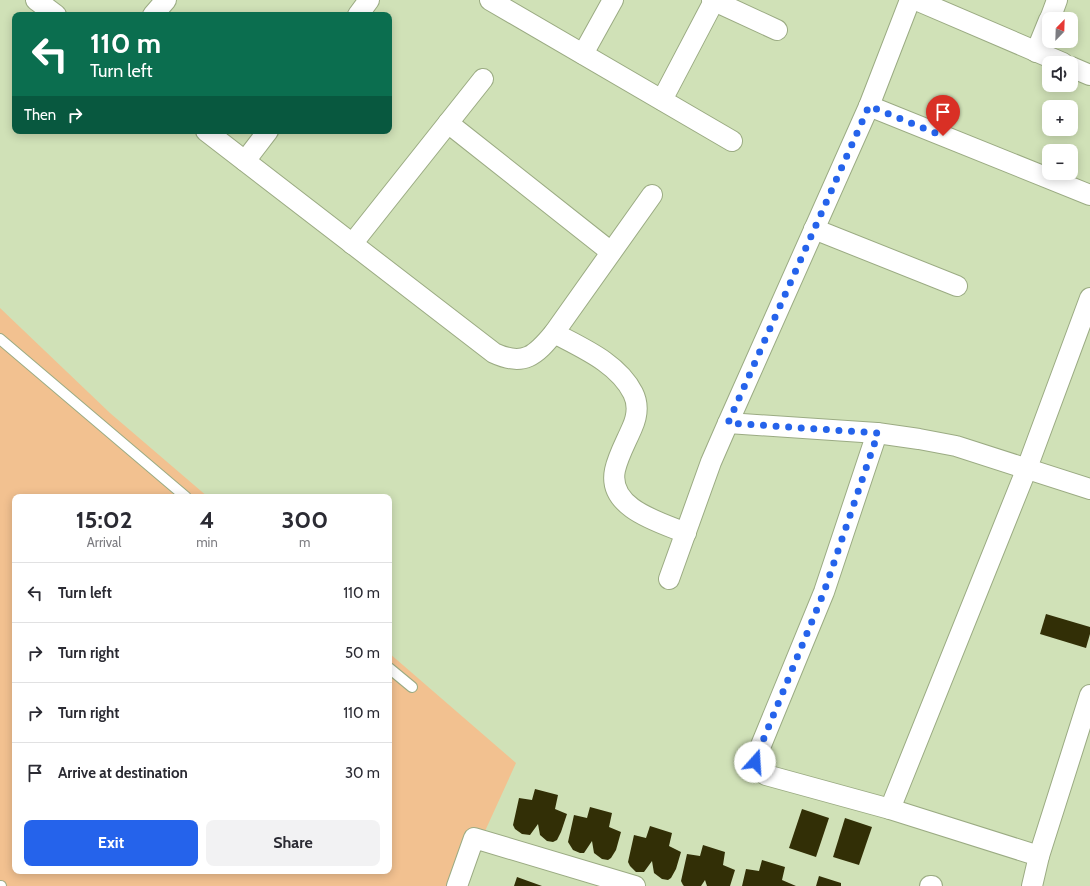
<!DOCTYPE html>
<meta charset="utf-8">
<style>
body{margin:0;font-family:Cabin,sans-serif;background:#f2f2f3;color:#2b2b33;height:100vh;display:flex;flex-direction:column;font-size:15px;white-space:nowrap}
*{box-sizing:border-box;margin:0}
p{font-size:13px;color:#7c7c81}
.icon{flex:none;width:22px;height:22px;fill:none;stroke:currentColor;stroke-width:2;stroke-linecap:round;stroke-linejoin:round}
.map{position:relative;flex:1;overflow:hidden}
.side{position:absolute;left:12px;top:494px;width:380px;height:380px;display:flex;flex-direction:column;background:#fff;border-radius:8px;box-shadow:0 2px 10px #0003}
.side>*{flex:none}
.hud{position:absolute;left:12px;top:12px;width:380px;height:122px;border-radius:8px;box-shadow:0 2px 10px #0003;background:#0b6e4f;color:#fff;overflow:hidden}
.needle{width:26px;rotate:23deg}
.controls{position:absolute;left:1042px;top:12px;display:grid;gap:8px}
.controls a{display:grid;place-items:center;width:36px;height:36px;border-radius:8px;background:#fff;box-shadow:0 2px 10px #0003;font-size:20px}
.pin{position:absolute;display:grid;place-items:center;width:34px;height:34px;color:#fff;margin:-41px -17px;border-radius:50% 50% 50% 0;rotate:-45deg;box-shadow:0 0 4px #0007}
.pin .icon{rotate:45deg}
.me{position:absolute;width:44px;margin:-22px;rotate:19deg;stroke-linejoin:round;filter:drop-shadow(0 0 3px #0008)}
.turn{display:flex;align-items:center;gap:14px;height:84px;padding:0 12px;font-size:18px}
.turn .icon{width:52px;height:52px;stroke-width:2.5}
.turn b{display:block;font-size:28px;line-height:34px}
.then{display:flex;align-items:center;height:38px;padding:0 12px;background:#0003;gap:8px;font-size:15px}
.eta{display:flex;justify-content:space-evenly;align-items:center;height:68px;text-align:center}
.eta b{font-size:24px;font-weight:700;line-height:28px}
.cta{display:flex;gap:8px;margin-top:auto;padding:8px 12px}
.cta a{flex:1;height:46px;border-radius:8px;background:#2563eb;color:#fff;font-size:16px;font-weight:700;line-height:46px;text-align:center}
.cta a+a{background:#f2f2f3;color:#2b2b33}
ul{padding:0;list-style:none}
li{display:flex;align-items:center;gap:12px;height:60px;padding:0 12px;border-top:1px solid #e1e1e2}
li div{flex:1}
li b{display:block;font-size:15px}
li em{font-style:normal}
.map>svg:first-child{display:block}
</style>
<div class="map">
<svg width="1090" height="886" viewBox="0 0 1090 886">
<rect width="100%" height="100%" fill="#d0e1b7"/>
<polygon fill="#f2c190" points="0,308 110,413 208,497 15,497 15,871 389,871 389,653 516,763 460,886 0,886"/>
<g fill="#322f06">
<polygon points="1046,614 1090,627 1090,634 1086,648 1040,634"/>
<polygon points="535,789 558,795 555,809 567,814 561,832 557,840 553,842 547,841 540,835 538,824 530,835 522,834 515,829 513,825 519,798 532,800"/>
<polygon points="590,807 612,813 609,827 621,832 616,850 611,858 608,860 602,859 594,853 592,841 584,853 580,853 573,850 568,842 574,815 587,818"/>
<polygon points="802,809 829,818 816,857 789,848"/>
<polygon points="845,818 872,827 859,865 833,857"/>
<polygon points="650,826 672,833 669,846 681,852 676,869 671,878 668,880 662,879 654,873 652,861 644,872 636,872 630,866 628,862 634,835 646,838"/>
<polygon points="703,845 725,852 723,865 735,870 730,886 707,886 705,880 701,886 684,886 683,885 681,881 687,854 700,856"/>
<polygon points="762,860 785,867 782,880 796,886 742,886 746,869 759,871"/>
<polygon points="819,876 841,883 841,886 816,886"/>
<polygon points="517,877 542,886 514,886"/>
</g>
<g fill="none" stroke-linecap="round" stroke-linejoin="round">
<g stroke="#9bab83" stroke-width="12">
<g id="lane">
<polyline points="0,339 186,497"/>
<polyline points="389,668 412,687"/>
<polyline points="0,886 1,886"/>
</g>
</g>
<g stroke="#9bab83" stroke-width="22">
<g id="street">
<polyline points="36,0 56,15"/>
<polyline points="490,0 732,141"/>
<polyline points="712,0 777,30"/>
<polyline points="916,0 1063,63"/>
<polyline points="153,15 166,0"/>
<polyline points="358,15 369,0"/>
<polyline points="1050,19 1057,0"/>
<polyline points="1036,52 1049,20"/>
<polyline points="583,54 613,0"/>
<polyline points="1071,67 1090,75"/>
<polyline points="662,100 714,1"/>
<polyline points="869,106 1090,195"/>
<polyline points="448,123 611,252"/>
<path d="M206,131L494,353C524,367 536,355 554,333L652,195"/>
<polyline points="245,161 268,131"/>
<polyline points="814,229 957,286"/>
<polyline points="352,244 483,79"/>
<path d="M554,333C582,348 618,363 633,393C639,405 637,417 632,428C626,442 618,456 615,470C607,508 659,522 686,533"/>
<polyline points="728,423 877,433 919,439 956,446 1090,489"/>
<path d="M877,433L824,592L757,755C754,766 758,769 766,775L890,809L1039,856"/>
<polyline points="669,579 711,462 728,423 869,106 910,0"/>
<polyline points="890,809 1027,468 1090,298"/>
<polyline points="457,886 474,838 635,886"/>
<polyline points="930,886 932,886"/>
<polyline points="1032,886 1039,856 1090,695"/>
</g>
</g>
<use href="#lane" stroke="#fff" stroke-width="10"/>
<use href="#street" stroke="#fff" stroke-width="20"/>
</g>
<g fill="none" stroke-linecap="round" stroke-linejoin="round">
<polyline stroke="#2563eb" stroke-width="7" stroke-dasharray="0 12.6" points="755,762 757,755 824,592 878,433 728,423 869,106 943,136"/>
</g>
</svg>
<div class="controls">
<a><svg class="needle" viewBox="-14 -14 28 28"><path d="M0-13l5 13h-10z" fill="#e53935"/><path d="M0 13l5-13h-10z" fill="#7c7c81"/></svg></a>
<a><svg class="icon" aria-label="sound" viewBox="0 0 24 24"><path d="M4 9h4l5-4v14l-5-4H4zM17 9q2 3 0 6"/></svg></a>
<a>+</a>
<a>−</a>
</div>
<div class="pin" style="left:943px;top:136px;background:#d93025"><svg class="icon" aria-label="arrive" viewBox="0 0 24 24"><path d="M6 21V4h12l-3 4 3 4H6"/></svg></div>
<svg class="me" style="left:755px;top:762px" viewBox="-20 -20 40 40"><circle r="19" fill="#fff"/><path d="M0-13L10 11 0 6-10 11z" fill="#2563eb"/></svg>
<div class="hud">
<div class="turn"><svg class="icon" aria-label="left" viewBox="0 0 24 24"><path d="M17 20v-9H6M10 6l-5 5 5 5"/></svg><div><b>110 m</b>Turn left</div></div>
<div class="then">Then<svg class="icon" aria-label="right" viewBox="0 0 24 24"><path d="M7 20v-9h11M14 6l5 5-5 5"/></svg></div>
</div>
<section class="side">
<div class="eta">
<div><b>15:02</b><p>Arrival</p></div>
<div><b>4</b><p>min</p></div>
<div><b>300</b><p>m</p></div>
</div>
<ul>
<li><svg class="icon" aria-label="left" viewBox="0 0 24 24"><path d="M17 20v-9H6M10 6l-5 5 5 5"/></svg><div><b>Turn left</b></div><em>110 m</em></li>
<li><svg class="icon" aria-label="right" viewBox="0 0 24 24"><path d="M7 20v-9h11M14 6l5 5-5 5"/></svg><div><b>Turn right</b></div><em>50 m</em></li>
<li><svg class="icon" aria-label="right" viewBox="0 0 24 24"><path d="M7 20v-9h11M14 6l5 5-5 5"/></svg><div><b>Turn right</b></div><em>110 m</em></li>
<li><svg class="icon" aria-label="arrive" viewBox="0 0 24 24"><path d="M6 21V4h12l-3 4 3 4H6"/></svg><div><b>Arrive at destination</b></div><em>30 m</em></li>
</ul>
<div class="cta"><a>Exit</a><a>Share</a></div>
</section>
</div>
